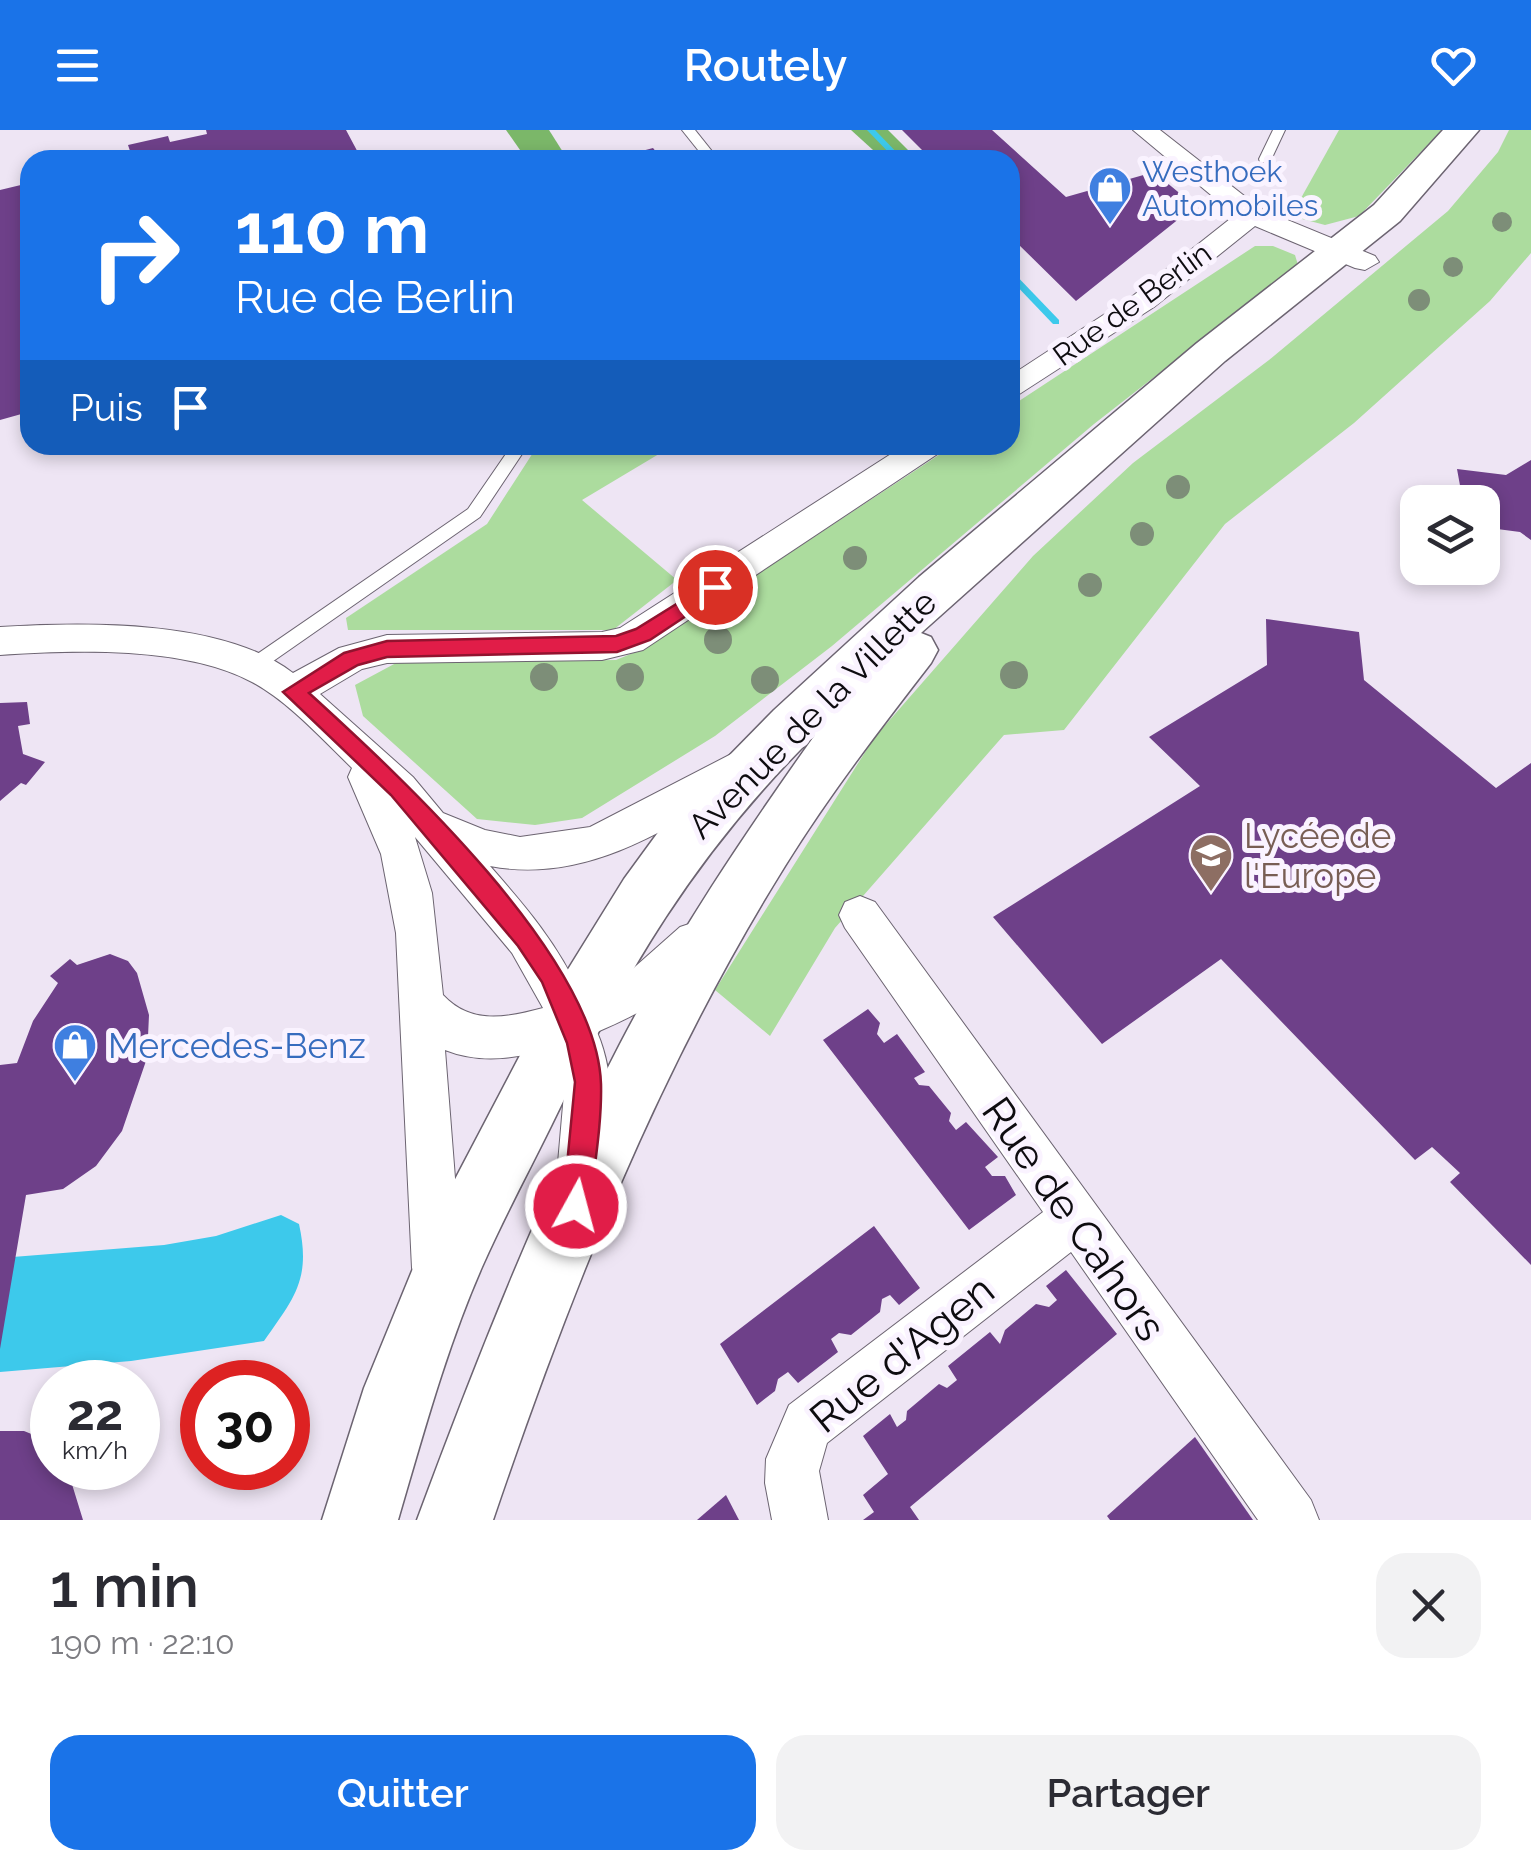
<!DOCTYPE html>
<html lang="fr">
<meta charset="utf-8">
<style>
body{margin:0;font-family:Raleway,sans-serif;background:#f2f2f3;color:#2b2b33;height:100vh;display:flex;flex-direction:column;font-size:38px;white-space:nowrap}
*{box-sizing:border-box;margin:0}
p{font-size:32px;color:#7c7c81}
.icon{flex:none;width:55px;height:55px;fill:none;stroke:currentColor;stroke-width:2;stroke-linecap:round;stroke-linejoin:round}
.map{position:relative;height:1390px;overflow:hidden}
.side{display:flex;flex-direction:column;background:#fff;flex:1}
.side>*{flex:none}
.guide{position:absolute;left:20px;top:20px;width:1000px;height:305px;border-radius:30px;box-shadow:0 5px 15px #0003;background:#1a73e8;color:#fff;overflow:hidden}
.controls{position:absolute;left:1400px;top:355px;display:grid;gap:20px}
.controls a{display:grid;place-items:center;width:100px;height:100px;border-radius:20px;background:#fff;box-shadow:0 5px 15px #0003;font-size:50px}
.speed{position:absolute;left:30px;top:1230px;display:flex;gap:20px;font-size:50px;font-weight:700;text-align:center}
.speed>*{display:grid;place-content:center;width:130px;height:130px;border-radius:50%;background:#fff;box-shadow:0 5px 15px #0003;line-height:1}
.speed small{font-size:25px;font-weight:400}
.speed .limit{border:15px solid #d22;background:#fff;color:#111}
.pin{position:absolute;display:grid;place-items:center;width:85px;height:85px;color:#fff;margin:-42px;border:5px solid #fff;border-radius:50%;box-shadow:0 2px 10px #0007}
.me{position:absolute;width:110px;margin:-55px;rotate:7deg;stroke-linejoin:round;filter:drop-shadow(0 0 8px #0008)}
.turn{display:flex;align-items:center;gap:35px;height:210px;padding:0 50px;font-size:45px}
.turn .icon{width:130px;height:130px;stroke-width:2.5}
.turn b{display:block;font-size:70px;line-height:85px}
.then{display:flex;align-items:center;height:95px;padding:0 50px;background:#0003;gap:20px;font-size:38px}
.round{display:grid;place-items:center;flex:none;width:105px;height:105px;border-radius:30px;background:#f2f2f3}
.overview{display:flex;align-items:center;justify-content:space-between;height:170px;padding:0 50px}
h1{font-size:60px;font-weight:600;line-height:75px}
.cta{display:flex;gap:20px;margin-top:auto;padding:20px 50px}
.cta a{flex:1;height:115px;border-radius:30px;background:#1a73e8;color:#fff;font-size:40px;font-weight:600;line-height:115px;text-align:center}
.cta a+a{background:#f2f2f3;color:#2b2b33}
header{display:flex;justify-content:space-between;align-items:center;height:130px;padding:0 50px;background:#1a73e8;color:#fff;font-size:45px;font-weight:600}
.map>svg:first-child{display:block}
</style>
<header><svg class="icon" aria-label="menu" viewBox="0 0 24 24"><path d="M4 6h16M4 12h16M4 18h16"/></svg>Routely<svg class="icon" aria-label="heart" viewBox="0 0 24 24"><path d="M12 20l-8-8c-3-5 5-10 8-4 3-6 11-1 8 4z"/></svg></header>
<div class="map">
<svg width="1531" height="1390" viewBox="0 0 1531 1390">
<rect width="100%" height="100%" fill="#eee5f4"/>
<g fill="#acdc9e">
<polygon points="1339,0 1442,0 1359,86 1325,95 1291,86"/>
<polygon points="1509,0 1531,0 1531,123 1490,171 1354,293 1225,394 1064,600 1004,605 835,798 770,906 715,860 874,608 1033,426 1133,333 1269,230 1448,81 1498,22"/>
<polygon points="1255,116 1273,116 1295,125 1298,135 1094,294 832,516 715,606 582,688 535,695 477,689 363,586 355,555 396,533 616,530 645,518 954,315 1010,315 1010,277"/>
<polygon points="538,315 674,315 582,370 677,450 613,500 348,500 346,488 487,394"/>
</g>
<g fill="#7bb769">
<polygon points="506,0 549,0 568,30 527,30"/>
<polygon points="851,0 888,0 918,30 884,30"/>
</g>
<path fill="#3dc9eb" d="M281,1085L299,1094C311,1149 295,1167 264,1211L131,1231L0,1242V1128L164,1115L216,1106Z"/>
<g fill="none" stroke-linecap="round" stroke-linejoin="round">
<g fill="#3dc9eb" fill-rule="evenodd">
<polygon points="867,0 875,0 904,30 896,30"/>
<polygon points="1010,141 1013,142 1059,190 1059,194 1053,194 1010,149"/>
</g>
</g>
<g fill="#6e4089">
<polygon points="206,0 346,0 362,30 96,30 130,21 128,15 168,6 170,12 207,4"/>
<polygon points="902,0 992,0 1066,67 1154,42 1195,76 1076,171 1010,106 1010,30 932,30"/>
<polygon points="653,18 662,29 631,30 627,25"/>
<polygon points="25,54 30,59 30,291 26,293 25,283 0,290 0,60"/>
<polygon points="1531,330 1531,410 1520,402 1482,397 1482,372 1463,372 1457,339 1506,345"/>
<polygon points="1266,489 1359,502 1364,550 1496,658 1531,633 1531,1135 1450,1052 1460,1043 1432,1017 1415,1030 1221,829 1102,914 993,787 1200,656 1149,607 1267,535"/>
<polygon points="27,572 30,594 18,596 23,624 45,632 26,655 21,653 0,671 0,573"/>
<polygon points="110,824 128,831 137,843 149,885 147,928 122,1001 96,1036 63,1059 26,1065 0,1219 0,935 17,933 33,891 58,853 50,846 70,829 77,835"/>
<polygon points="868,879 880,893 877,904 884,913 897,904 925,942 914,948 919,955 929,956 951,983 949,991 956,1000 966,992 998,1027 985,1037 992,1046 1005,1046 1016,1065 969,1100 823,910"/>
<polygon points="874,1096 920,1158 899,1175 890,1165 882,1169 880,1182 851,1205 839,1203 831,1209 838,1222 798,1253 788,1242 778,1249 775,1261 757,1275 720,1214"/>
<polygon points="1066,1140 1117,1204 910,1377 919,1390 863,1390 874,1382 863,1365 888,1344 863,1306 890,1284 897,1297 906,1290 907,1281 939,1254 947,1258 957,1250 948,1236 990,1202 1000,1214 1005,1200 1036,1174 1049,1177 1057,1170 1046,1156"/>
<polygon points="0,1301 24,1301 39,1307 52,1320 52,1338 67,1338 83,1390 0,1390"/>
<polygon points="1195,1307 1253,1390 1110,1390 1107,1386"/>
<polygon points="726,1365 739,1390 697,1390"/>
</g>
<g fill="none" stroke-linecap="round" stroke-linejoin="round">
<g stroke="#6c6471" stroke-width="2">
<g id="lane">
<polygon points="682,0 695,0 719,30 706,30"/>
<polygon points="1273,0 1285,0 1270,32 1260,32 1259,29"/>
<polygon points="512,315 528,315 480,387 259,541 247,541 244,536 247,531 468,379"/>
</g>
</g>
<g stroke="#6c6471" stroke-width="2">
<g id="street">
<polygon points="1133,0 1160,0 1261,79 1375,126 1379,132 1365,140 1355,138 1255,96 1154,177 1010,270 1010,246 1134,165 1235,85"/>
<path d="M905,315H944L939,323L643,520L602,530L387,533L362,539L320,564L413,647L443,683L485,700L520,707L590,697L739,620L753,625L758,636L753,647C673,696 588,755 490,736C526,777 559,815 581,866L628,843L680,797L695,792L710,797L716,811C695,857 641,883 597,902C615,944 617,1007 599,1050L582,1057L565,1050L558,1033L565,952L557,916C520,928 483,935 445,920L462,1138L455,1156L437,1163L419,1156L412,1138L396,803L381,724L348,647L352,638C322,609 289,572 252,552C184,516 75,520 0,525V497C85,492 223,489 293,543L339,518L387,505L602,502L620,498ZM415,707L512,823L543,878C506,888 471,895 443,865L432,763Z"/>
<polygon points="860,766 875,772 1311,1370 1319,1390 1258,1390 1071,1122 827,1313 819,1341 828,1390 772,1390 765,1353 766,1329 789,1275 1043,1082 845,798 839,785 845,772"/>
</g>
</g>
<g stroke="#6c6471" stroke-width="3">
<path id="secondary" d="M1443,0H1479L1400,91L1225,231L921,503L931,507L938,520L931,533C880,599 829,665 785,736C658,940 570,1163 493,1390H417C477,1228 540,1068 620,914C676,806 744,705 815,605C694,724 625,843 552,994C529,1041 503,1089 482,1137C446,1219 423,1305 398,1390H322L364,1258L430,1097L549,870L624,749L670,686L774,580L919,447L1197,213L1374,75Z"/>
</g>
<use href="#lane" fill="#fff" fill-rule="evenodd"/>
<use href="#street" fill="#fff" fill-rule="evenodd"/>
<use href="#secondary" fill="#fff" fill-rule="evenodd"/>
</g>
<g fill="#7d8e78">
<circle cx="1502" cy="92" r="10"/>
<circle cx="1453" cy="137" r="10"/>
<circle cx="1419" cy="170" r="11"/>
<circle cx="1178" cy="357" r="12"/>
<circle cx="1142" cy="404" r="12"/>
<circle cx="855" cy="428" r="12"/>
<circle cx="1090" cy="455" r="12"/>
<circle cx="718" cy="510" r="14"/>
<circle cx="1014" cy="545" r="14"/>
<circle cx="544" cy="547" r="14"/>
<circle cx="630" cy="547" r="14"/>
<circle cx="765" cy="550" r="14"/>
</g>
<path fill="#e11d48" stroke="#92132f" stroke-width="2.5" d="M715,450L722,452V462L650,510L617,522L387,527L358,535L309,563C399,645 597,827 601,954C602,994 594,1037 590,1076L586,1086L576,1090L567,1086L563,1076L575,952L567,913L542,852L518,816L391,665L283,562L344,523L387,511L616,506L636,499Z"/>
<defs>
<g id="shop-pin" transform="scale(2.25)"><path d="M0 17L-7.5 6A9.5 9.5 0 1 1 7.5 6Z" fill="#3f7fe0" stroke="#faf3ff"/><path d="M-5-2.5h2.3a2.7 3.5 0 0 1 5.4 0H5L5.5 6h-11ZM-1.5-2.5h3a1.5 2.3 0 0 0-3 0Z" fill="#fff"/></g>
<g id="school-pin" transform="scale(2.25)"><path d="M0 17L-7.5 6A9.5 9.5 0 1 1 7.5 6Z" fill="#8d6e63" stroke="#faf3ff"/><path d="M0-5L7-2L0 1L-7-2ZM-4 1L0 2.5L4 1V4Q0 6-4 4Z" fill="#fff"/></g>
</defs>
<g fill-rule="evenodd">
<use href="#shop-pin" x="1110" y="58"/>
<use href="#school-pin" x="1211" y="725"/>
<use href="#shop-pin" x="75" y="915"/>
</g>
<g text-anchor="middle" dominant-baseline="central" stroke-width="10" stroke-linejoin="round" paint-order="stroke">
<g font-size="30" fill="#366cbe" stroke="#faf3ff" text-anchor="start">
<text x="1142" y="41">Westhoek<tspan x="1142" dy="34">Automobiles</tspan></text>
</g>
<g font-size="30" fill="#0e0c10" stroke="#faf3ff">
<text transform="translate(1132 174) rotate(-36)">Rue de Berlin</text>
</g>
<g font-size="35" fill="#0e0c10" stroke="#faf3ff">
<text transform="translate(812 584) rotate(-45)">Avenue de la Villette</text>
</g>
<g font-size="35" fill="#785e54" stroke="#faf3ff" text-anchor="start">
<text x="1244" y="705">Lycée de<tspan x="1244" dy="40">l'Europe</tspan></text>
</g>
<g font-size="35" fill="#366cbe" stroke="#faf3ff" text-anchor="start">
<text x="108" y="915">Mercedes-Benz</text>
</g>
<g font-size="42" fill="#0e0c10" stroke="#faf3ff">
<text transform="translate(1074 1089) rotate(55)">Rue de Cahors</text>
<text transform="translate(902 1224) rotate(-39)">Rue d'Agen</text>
</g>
</g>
</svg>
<div class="controls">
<a><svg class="icon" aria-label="layers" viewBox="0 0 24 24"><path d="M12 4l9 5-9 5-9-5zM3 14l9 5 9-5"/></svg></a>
</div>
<div class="speed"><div>22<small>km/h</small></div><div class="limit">30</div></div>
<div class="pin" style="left:715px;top:457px;background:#d93025"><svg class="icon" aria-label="arrive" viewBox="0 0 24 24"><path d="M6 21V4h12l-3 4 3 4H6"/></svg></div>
<svg class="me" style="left:576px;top:1076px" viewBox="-20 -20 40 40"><circle r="17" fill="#e11d48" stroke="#fff" stroke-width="3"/><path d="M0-11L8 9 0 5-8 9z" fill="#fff"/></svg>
<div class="guide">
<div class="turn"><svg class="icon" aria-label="right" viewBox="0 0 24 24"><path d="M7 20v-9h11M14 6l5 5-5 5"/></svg><div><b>110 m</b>Rue de Berlin</div></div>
<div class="then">Puis<svg class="icon" aria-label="arrive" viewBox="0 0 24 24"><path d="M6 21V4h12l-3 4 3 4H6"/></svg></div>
</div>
</div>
<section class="side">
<div class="overview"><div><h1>1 min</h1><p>190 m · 22:10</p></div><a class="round"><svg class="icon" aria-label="close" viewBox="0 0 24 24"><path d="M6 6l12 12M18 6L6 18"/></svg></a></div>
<div class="cta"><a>Quitter</a><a>Partager</a></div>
</section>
